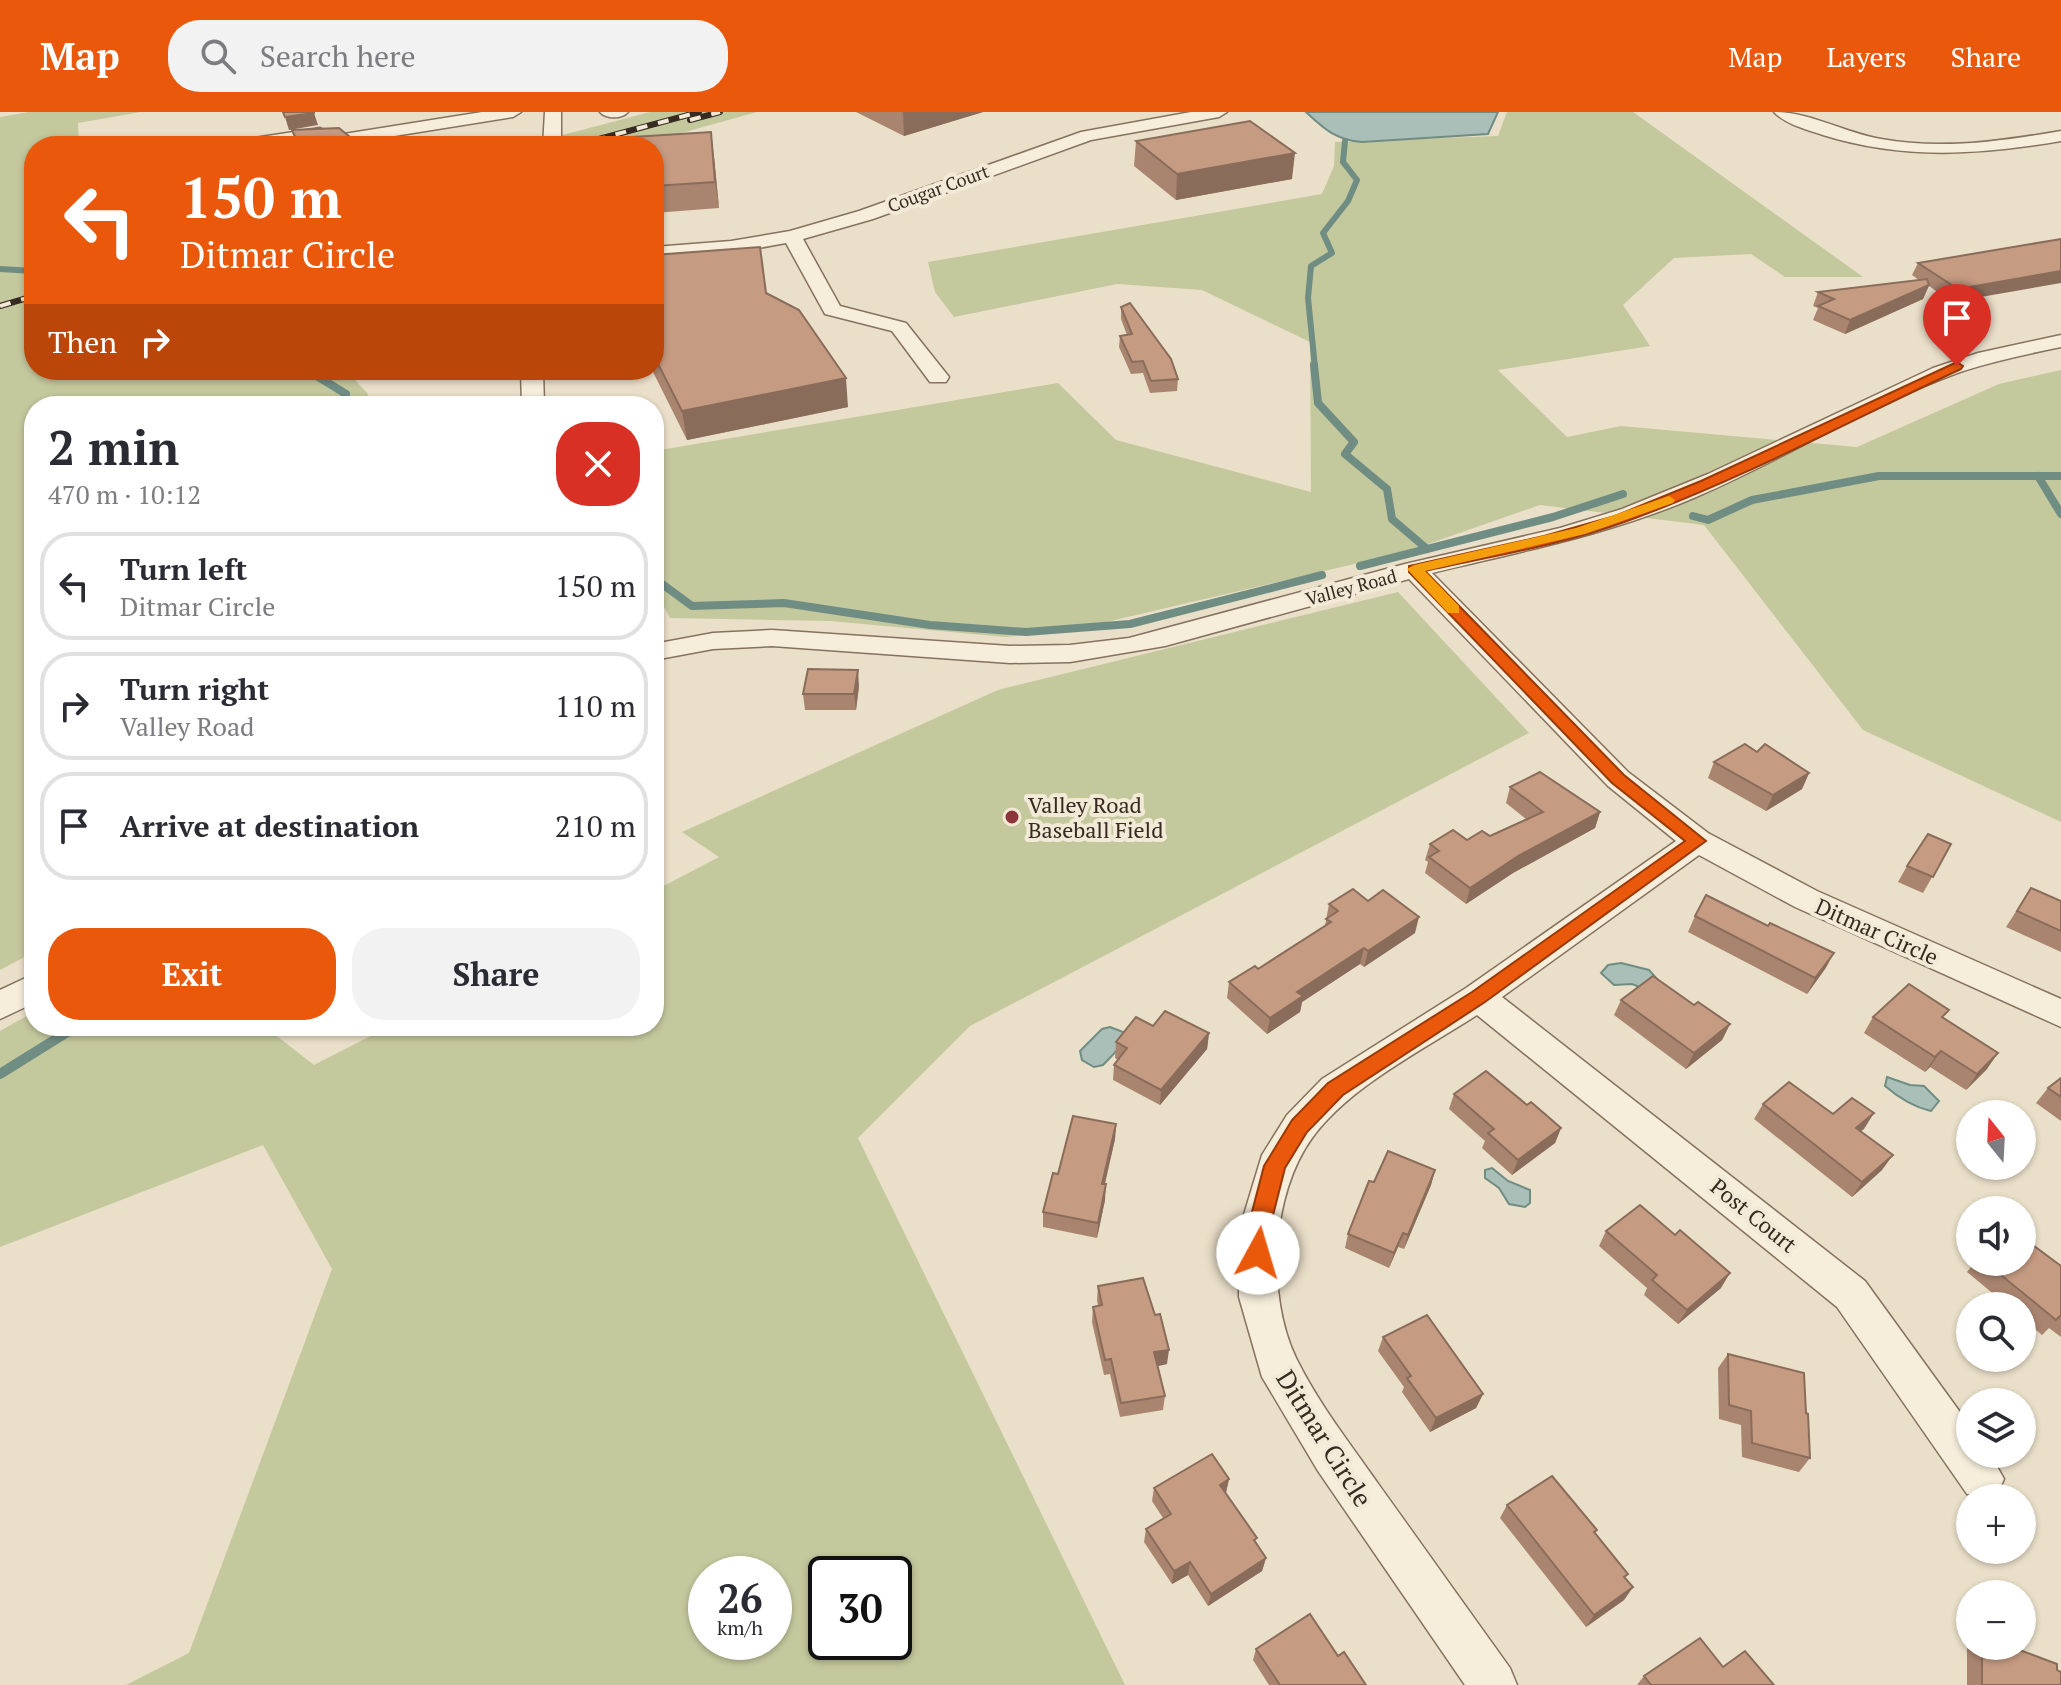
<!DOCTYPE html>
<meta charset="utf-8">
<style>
body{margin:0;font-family:"PT Serif",serif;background:#f2f2f3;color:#2b2b33;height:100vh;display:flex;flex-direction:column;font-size:30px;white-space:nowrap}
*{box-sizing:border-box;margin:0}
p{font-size:26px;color:#7c7c81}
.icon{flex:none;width:44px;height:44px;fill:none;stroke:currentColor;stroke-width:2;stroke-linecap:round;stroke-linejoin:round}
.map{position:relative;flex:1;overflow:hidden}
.panel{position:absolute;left:24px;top:284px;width:640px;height:640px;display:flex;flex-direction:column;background:#fff;border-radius:32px;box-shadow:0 2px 6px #0004}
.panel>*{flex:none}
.guide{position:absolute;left:24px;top:24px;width:640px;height:244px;border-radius:32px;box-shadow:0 2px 6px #0004;background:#ea580c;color:#fff;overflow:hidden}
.needle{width:52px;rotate:342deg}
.controls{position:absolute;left:1956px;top:988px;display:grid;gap:16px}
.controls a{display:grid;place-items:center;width:80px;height:80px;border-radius:50%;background:#fff;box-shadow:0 2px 6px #0004;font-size:40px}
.speed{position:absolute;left:688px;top:1444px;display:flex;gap:16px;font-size:40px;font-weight:700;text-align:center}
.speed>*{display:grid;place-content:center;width:104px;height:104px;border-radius:50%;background:#fff;box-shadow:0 2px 6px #0004;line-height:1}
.speed small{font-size:20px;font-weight:400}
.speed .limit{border:4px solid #111;border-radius:12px;background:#fff;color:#111}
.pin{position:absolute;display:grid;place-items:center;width:68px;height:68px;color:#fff;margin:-82px -34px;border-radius:50% 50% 50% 0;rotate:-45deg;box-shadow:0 0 8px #0007}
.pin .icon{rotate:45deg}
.me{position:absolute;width:88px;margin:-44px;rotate:6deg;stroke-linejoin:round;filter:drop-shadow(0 0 6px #0008)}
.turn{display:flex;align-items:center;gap:28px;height:168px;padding:0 24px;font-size:36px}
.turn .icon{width:104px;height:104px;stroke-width:2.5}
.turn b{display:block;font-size:56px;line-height:68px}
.then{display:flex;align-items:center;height:76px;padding:0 24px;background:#0003;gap:16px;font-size:30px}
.round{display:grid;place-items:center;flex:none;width:84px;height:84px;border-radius:32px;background:#f2f2f3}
.overview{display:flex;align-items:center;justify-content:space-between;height:136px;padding:0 24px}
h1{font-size:48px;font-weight:700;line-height:60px}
.action{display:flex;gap:16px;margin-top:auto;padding:16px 24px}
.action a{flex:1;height:92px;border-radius:32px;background:#ea580c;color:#fff;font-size:32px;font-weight:700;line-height:92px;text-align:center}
.action a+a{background:#f2f2f3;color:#2b2b33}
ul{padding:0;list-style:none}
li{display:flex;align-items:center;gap:24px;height:108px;margin:0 16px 12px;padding:0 8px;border:4px solid #e1e1e2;border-radius:32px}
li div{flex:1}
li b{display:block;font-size:30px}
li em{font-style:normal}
header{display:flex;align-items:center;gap:48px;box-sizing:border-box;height:112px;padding:0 40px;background:#ea580c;color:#fff}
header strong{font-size:38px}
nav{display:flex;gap:44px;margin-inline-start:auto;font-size:28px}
.search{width:560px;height:72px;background:#f2f2f3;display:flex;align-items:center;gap:20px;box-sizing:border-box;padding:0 28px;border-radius:32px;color:#7c7c81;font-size:30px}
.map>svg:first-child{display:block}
</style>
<header>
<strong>Map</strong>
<div class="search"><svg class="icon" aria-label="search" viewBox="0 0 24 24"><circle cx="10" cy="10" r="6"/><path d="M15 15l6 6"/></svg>Search here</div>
<nav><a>Map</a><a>Layers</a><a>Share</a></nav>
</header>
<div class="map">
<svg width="2061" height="1573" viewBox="0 0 2061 1573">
<rect width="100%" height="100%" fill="#eadfc9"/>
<g fill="#c4c89d" fill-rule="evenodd">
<polygon points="29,0 141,0 78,11 79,34 34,34 34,258 346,258 368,282 363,294 34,294 34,840 0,858 0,5"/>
<polygon points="650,0 757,0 635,34 521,34"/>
<polygon points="1507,0 1633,0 1863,165 1785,165 1751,142 1674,146 1623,193 1650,234 1498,258 1567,325 1621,314 1857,335 1999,272 2061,258 2061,710 1863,618 1704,413 1540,393 1405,440 1068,519 1006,525 830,509 670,506 654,476 654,339 1058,271 1116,328 1311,380 1310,230 1202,178 1117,172 954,205 935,180 928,150 1322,82 1334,54 1335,30 1498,24"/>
<path d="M1398,480L1529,621L970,914L858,1026L1125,1573H126L189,1541L332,1157L263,1033L0,1135V919L34,900V914H264L314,953L390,914H654V779L719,745L682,720L998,578ZM706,1462H774V1530H706ZM894,1462V1530H826V1462Z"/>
</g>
<g fill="#a9bfb8" stroke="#708d84" stroke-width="2">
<path d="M1306,0H1498L1488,22L1362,30C1336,28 1324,17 1306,0Z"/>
<polygon points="1621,851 1649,858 1657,867 1645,877 1632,872 1614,873 1601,861 1608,853"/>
<polygon points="1110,915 1123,920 1126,929 1103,953 1094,955 1082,948 1080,939 1102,917"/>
<path d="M1887,965L1910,973L1924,974L1939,989L1931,999C1913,995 1899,986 1885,974Z"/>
<polygon points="1492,1056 1508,1069 1530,1078 1530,1091 1525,1095 1509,1092 1499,1076 1485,1066 1485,1058"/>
</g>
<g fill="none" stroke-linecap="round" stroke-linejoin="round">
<g stroke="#708d84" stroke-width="6">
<polyline points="0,157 34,159"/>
<polyline points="1315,255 1308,186 1311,154 1332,141 1323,121 1348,89 1357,68 1343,50 1345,29"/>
</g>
<g stroke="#708d84" stroke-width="8">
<polyline points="1314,253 1318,291 1354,330 1345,342 1387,377 1392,407 1427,437"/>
<polyline points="307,258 346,282 339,294"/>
<polyline points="2038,364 2061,402"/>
<polyline points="1693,404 1708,408 1752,388 1879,364 2061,364"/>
<polyline points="1360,454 1553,405 1623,382"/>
<polyline points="654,466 692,494 784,491 930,513 1026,520 1130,512 1322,463"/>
</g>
<polyline stroke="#708d84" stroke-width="10" points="0,962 77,914"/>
<g stroke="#85725f" stroke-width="3">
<g id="minor">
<polygon points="482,0 521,0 513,5 332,34 291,34 296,30 269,34 226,34 235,29 320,16 328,21 325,25"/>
<polygon points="545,0 561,0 561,34 543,34"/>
<path d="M600,0H628C622,7 606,7 600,0Z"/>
<polygon points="1191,0 1227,0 1219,5 1091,28 873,107 803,127 840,194 906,211 949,265 946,270 930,270 892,219 825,202 786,131 731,141 654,147 654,135 731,129 790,119 859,99 1081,20"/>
<path d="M1774,0C1810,0 1845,21 1881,27C1941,38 2002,29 2061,19V29C1980,43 1903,48 1823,23C1808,18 1785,12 1774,0Z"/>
<path d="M2061,223V235C2027,242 1993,249 1960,260C1869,293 1785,347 1696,385C1611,422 1522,439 1432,461L1628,660L1708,721L1817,779L2061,887V915L1795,795L1699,743L1502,885L1865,1169L1970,1314V1342H1990L2004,1367L1997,1382L1987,1386L1967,1382L1837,1195L1477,903C1423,938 1350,974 1312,1026C1271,1083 1266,1183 1296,1246C1318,1291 1351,1333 1379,1373C1423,1434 1466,1495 1510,1556L1517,1573H1465L1318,1359L1262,1265L1239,1185V1119L1262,1043L1287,1003L1322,967L1466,876L1676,729L1608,674L1409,467L1165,534L1070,550L1010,551L772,534L713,537L654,548V532L713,521L772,518L1010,534L1070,533L1129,526L1405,452L1560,416L1622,397L1708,362L1933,256L1978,241Z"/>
<polygon points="521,258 543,258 544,294 522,294"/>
<polygon points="34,862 34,891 0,907 0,878"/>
</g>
</g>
<use href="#minor" fill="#f6eddb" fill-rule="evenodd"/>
<g stroke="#372b21" stroke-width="6">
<g id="rail">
<polyline points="690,8 720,0"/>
<polyline points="573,34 699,0"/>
<polyline points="0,194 34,184"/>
</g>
</g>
<use href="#rail" stroke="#f2ead7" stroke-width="4" stroke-dasharray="11" stroke-linecap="butt"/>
</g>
<g fill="#a98570">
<polygon points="856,0 983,0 904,24"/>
<polygon points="1136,29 1292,67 1176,88 1134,54"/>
<polygon points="654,34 714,45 719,96 654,101"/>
<polygon points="2061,127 1952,190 1929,174 1923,187 1845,222 1813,208 1818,196 1813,194 1818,180 1919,168 1912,163 1918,151"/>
<polygon points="654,143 766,181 848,295 687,328 652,258 654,258"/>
<polygon points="1121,195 1178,267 1177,279 1150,281 1143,261 1131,262 1119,235 1120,224 1127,223 1121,207"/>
<polygon points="859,574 856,598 805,598 803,582"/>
<polygon points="1757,640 1809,661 1802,677 1766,699 1708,666 1714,650"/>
<polygon points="1510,675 1600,700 1595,716 1513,761 1466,792 1425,761 1428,750 1425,748 1430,732 1467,728 1490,724 1526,707 1506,691"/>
<polygon points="1951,732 1923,781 1898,770 1907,754"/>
<polygon points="2031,776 2061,789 2061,840 2006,815"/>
<polygon points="1368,789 1415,821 1364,855 1360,852 1302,890 1300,900 1267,922 1227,886 1229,870 1258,857 1325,814 1329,792"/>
<polygon points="1695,804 1768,814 1834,841 1825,857 1807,882 1688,820"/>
<polygon points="1621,888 1694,893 1730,912 1722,928 1686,957 1614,903"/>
<polygon points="1873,905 1944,907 1987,957 1966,978 1930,955 1925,960 1864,921"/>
<polygon points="1153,914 1209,921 1207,937 1160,993 1113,968 1114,953 1118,948 1115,946 1116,930"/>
<polygon points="2061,966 2061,1009 2036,991 2048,976"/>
<polygon points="1454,982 1527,993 1561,1016 1555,1031 1512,1063 1482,1036 1485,1029 1449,997"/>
<polygon points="1763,992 1833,1002 1874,1001 1861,1019 1882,1058 1852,1085 1754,1007"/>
<polygon points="1116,1012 1115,1027 1105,1072 1105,1088 1097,1126 1043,1115 1043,1100 1058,1062"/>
<polygon points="1435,1058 1431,1073 1404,1137 1398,1135 1389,1156 1345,1136 1348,1122 1374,1070"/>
<polygon points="1606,1119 1675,1123 1721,1176 1678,1212 1644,1183 1647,1176 1599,1134"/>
<polygon points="2031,1138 2061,1154 2061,1225 2049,1216 2042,1223 2022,1206 2022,1194 2008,1194 1967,1160 1975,1150 2022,1150"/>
<polygon points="1098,1174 1167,1252 1158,1254 1165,1284 1163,1298 1120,1305 1110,1262 1104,1263 1092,1210 1093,1195 1098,1194 1097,1188"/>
<polygon points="1383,1225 1483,1282 1476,1296 1430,1320 1402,1280 1404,1275 1378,1239"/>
<polygon points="1728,1242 1806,1301 1810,1346 1799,1360 1742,1345 1741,1313 1719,1307 1718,1256"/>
<polygon points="1229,1367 1226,1381 1266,1446 1262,1459 1208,1494 1188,1463 1172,1472 1144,1430 1146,1417 1163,1406 1152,1389 1154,1376"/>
<polygon points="1507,1393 1597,1418 1595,1422 1628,1462 1625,1466 1633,1475 1624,1488 1586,1515 1500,1406"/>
<polygon points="1970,1534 2009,1534 2057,1558 2061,1573 1967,1573 1967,1536"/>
<polygon points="1256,1537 1338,1544 1366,1573 1269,1573 1253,1548"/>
<polygon points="1723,1555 1774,1573 1637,1573 1644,1564"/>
</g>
<g fill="#8a6c5b">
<polygon points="903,0 983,0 904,24"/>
<polygon points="314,1 318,13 289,18 285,5"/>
<polygon points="711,20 714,45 719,96 715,70"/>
<polygon points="1295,41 1292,67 1176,88 1177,62"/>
<polygon points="2061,159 2061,171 1952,190 1958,177"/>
<polygon points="1929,173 1923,187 1845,222 1850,208"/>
<polygon points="846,266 848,295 687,328 682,299"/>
<polygon points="858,558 859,574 856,598 854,582"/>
<polygon points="1809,661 1802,677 1766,699 1773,683"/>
<polygon points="1600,700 1595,716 1513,761 1466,792 1470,776 1518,744"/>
<polygon points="1419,805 1415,821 1364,855 1368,839"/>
<polygon points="1364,836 1360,852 1302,890 1300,900 1267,922 1270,906 1297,880"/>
<polygon points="1834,841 1825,857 1807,882 1815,866"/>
<polygon points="1730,912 1722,928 1686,957 1694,941"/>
<polygon points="1209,921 1207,937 1160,993 1161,978"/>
<polygon points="1941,939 1930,955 1925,960 1935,945"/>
<polygon points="1998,941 1987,957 1966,978 1977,962"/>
<polygon points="1874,1001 1864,1017 1846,1031 1856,1016"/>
<polygon points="1116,1012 1115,1027 1101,1087 1102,1072"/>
<polygon points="1561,1016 1555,1031 1512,1063 1518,1048"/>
<polygon points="1893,1043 1882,1058 1852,1085 1862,1070"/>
<polygon points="1435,1058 1431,1073 1404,1137 1408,1123"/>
<polygon points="1106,1072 1105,1088 1097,1126 1098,1111"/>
<polygon points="1403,1121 1398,1135 1389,1156 1394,1141"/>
<polygon points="1730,1161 1721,1176 1678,1212 1687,1198"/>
<polygon points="1169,1238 1167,1252 1153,1255 1154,1240"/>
<polygon points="1483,1282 1476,1296 1430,1320 1436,1306"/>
<polygon points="1229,1367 1226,1380 1217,1386 1220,1373"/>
<polygon points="1266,1446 1262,1459 1208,1494 1211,1482"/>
<polygon points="1190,1450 1188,1463 1172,1472 1174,1459"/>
<polygon points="1633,1475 1624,1488 1586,1515 1594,1503"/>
</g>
<g fill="#c59b82" stroke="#8a6c5b" stroke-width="2">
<polygon points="283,0 314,0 314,1 285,5"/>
<polygon points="1250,9 1295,41 1177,62 1136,29"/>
<polygon points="339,16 361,34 299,34 292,18"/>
<polygon points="711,20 715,70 654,74 654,34 617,34 617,26"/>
<polygon points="2061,127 2061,159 1958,177 1918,151"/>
<polygon points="760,135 766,181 799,198 846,266 682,299 654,244 654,143"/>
<polygon points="1927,167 1929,173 1850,208 1818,194 1834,187 1818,180"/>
<polygon points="1130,191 1171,247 1178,267 1151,269 1143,249 1132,250 1120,224 1132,222 1121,195"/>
<polygon points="808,557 858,558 854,582 803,582"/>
<polygon points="1745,632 1757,640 1765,632 1809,661 1773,683 1714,650"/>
<polygon points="1540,660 1600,700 1518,744 1470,776 1429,745 1439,739 1430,732 1453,718 1467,728 1482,719 1490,724 1543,700 1510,675"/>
<polygon points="1928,722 1951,732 1933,765 1907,754"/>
<polygon points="2031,776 2061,789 2061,819 2017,799"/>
<polygon points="1353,777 1368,789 1383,778 1419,805 1368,839 1364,836 1297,880 1303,884 1270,906 1229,870 1255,854 1258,857 1331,810 1326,807 1338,799 1329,792"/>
<polygon points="1706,783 1768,814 1770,811 1834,841 1815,866 1695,804"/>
<polygon points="1653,864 1694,893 1698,890 1730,912 1694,941 1621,888"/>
<polygon points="1909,872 1949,898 1942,905 1998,941 1977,962 1941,939 1935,945 1873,905"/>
<polygon points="1165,899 1209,921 1161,978 1114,953 1127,936 1116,930 1136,905 1153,914"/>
<polygon points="1486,959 1527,993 1531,990 1561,1016 1518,1048 1488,1021 1494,1017 1454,982"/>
<polygon points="2061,966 2061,985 2048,976"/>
<polygon points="1789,970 1833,1002 1852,986 1874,1001 1856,1016 1893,1043 1862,1070 1763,992"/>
<polygon points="1073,1004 1116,1012 1102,1072 1106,1072 1098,1111 1043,1100 1053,1061 1058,1062"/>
<polygon points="1388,1039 1435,1058 1408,1123 1403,1121 1394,1141 1348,1122 1369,1069 1374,1070"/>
<polygon points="1640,1093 1675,1123 1680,1118 1730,1161 1687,1198 1652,1168 1657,1163 1606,1119"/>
<polygon points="2022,1132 2031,1138 2034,1134 2061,1154 2061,1203 2056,1208 1985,1150 2022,1150"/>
<polygon points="1143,1166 1155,1203 1160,1202 1169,1238 1154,1240 1165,1284 1121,1291 1111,1247 1105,1248 1093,1195 1102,1193 1098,1174"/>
<polygon points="1427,1203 1483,1282 1436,1306 1407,1266 1411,1264 1383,1225"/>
<polygon points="1728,1242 1804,1261 1806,1301 1808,1302 1810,1346 1752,1331 1751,1299 1729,1293"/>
<polygon points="1212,1342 1229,1367 1220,1373 1257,1426 1254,1428 1266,1446 1211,1482 1190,1450 1174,1459 1146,1417 1171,1402 1154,1376"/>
<polygon points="1552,1364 1597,1418 1594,1420 1628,1462 1624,1465 1633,1475 1594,1503 1507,1393"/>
<polygon points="1310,1502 1338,1544 1344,1540 1366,1573 1280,1573 1256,1537"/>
<polygon points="1700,1526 1723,1555 1745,1539 1774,1573 1651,1573 1644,1564"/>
<polygon points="1982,1534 2009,1534 2057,1552 2057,1558 2061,1560 2061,1573 1982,1573"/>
</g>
<path fill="#ea580c" stroke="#983908" stroke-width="2" d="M1957,250L1963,254L1961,257C1851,308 1741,368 1627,409C1562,433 1492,444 1425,459L1624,663L1706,729L1485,890L1343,983L1307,1020L1285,1056L1269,1119V1141L1266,1148L1258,1151L1251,1148L1247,1141V1119L1264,1054L1292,1008L1328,971L1472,880L1685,729L1612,671L1409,460V454L1544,424L1615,404L1701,369Z"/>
<polygon fill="#f59e0b" points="1669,384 1675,388 1673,391 1585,422 1425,459 1459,494 1459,501 1448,501 1407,457 1414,453 1576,416"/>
<circle fill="#8e3539" stroke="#f2ead7" stroke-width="3" cx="1012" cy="705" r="8"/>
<g text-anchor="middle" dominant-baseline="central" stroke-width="8" stroke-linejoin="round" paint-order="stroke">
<g font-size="18" fill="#372b21" stroke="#f2ead7">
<text transform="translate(938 76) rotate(-20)">Cougar Court</text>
<text transform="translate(1351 475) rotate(-15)">Valley Road</text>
</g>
<g font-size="22" fill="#372b21" stroke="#f2ead7" text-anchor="start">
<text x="1028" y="692">Valley Road<tspan x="1028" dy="25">Baseball Field</tspan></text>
</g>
<g font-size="22" fill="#372b21" stroke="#f2ead7">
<text transform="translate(1877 819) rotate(24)">Ditmar Circle</text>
<text transform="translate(1754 1103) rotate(39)">Post Court</text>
</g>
<g font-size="26" fill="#372b21" stroke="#f2ead7">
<text transform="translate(1325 1326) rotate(58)">Ditmar Circle</text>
</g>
</g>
</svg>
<div class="controls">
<a><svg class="needle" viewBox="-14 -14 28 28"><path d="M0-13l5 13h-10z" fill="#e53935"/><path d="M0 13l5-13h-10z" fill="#7c7c81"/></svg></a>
<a><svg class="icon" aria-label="sound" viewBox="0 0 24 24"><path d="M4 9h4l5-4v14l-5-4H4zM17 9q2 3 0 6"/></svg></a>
<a><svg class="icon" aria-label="search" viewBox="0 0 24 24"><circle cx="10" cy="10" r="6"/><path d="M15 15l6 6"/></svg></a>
<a><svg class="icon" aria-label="layers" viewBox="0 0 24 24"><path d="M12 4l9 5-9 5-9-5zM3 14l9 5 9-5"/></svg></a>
<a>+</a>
<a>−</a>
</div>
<div class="speed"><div>26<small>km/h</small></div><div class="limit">30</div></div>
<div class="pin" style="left:1957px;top:254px;background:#d93025"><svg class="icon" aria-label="arrive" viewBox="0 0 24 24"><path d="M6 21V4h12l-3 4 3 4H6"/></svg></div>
<svg class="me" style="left:1258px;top:1141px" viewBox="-20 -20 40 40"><circle r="19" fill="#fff"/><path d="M0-13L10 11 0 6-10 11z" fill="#ea580c"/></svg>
<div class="guide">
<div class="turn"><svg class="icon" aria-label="left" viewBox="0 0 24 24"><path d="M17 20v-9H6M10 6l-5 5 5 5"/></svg><div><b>150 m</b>Ditmar Circle</div></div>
<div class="then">Then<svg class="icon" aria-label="right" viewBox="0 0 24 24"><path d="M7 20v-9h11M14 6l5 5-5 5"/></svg></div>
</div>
<section class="panel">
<div class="overview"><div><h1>2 min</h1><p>470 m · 10:12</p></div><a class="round" style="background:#d93025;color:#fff"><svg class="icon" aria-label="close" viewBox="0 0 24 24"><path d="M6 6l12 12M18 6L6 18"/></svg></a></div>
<ul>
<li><svg class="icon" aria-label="left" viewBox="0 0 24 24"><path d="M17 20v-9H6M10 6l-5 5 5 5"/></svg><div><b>Turn left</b><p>Ditmar Circle</p></div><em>150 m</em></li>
<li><svg class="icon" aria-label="right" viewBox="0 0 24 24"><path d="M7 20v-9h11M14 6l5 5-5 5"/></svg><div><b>Turn right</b><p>Valley Road</p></div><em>110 m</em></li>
<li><svg class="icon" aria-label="arrive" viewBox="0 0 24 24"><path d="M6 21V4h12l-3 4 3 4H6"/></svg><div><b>Arrive at destination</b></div><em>210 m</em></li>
</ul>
<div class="action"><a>Exit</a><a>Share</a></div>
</section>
</div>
